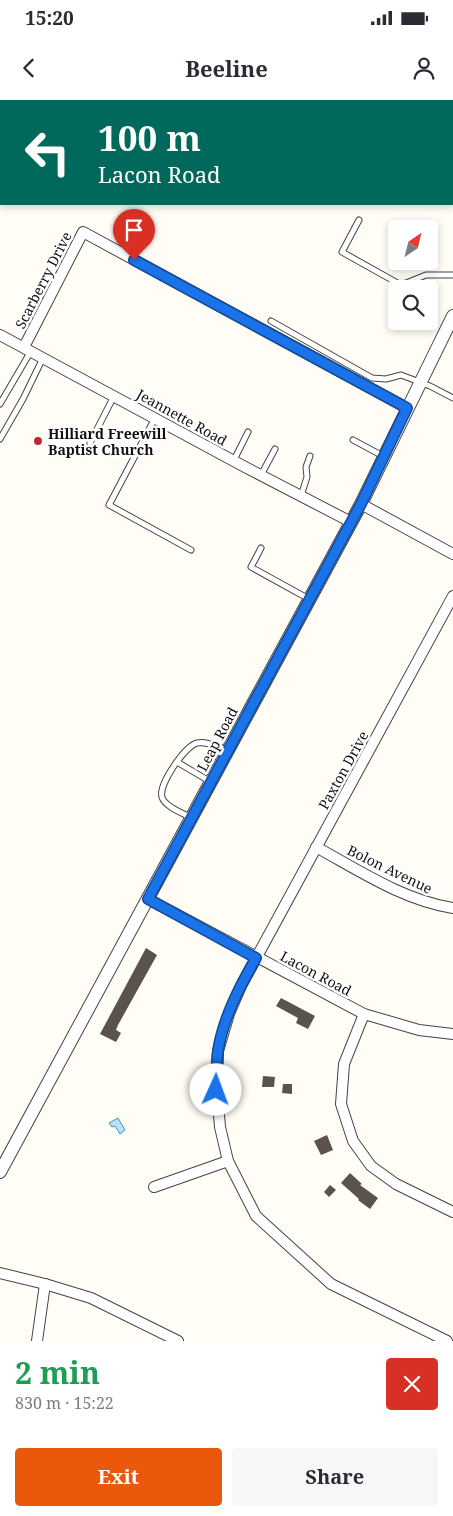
<!DOCTYPE html>
<meta charset="utf-8">
<style>
body{margin:0;font-family:"Noto Serif",serif;background:#f7f7f7;color:#2b2b33;height:100vh;display:flex;flex-direction:column;font-size:19px;white-space:nowrap}
*{box-sizing:border-box;margin:0}
p{font-size:16px;color:#7c7c81}
.icon{flex:none;width:28px;height:28px;fill:none;stroke:currentColor;stroke-width:2;stroke-linecap:round;stroke-linejoin:round}
.map{position:relative;height:1241px;overflow:hidden}
.drawer{display:flex;flex-direction:column;background:#fff;flex:1}
.drawer>*{flex:none}
.top-card{position:absolute;left:0px;top:0px;width:454px;height:105px;box-shadow:0 2px 8px #0003;background:#00695c;color:#fff;overflow:hidden}
.needle{width:32px;rotate:35deg}
.buttons{position:absolute;left:388px;top:120px;display:grid;gap:10px}
.buttons a{display:grid;place-items:center;width:50px;height:50px;border-radius:5px;background:#fff;box-shadow:0 2px 8px #0003;font-size:25px}
.pin{position:absolute;display:grid;place-items:center;width:42px;height:42px;color:#fff;margin:-51px -21px;border-radius:50% 50% 50% 0;rotate:-45deg;box-shadow:0 0 5px #0007}
.pin .icon{rotate:45deg}
.me{position:absolute;width:55px;margin:-28px;rotate:2deg;stroke-linejoin:round;filter:drop-shadow(0 0 4px #0008)}
.turn{display:flex;align-items:center;gap:18px;height:105px;padding:0 15px;font-size:22px}
.turn .icon{width:65px;height:65px;stroke-width:2.5}
.turn b{display:block;font-size:35px;line-height:42px}
.round{display:grid;place-items:center;flex:none;width:52px;height:52px;border-radius:5px;background:#f7f7f7}
.overview{display:flex;align-items:center;justify-content:space-between;height:85px;padding:0 15px}
h1{font-size:30px;font-weight:700;line-height:38px;color:#1e9e55}
.cta{display:flex;gap:10px;margin-top:auto;padding:10px 15px}
.cta a{flex:1;height:58px;border-radius:5px;background:#ea580c;color:#fff;font-size:20px;font-weight:700;line-height:58px;text-align:center}
.cta a+a{background:#f7f7f7;color:#2b2b33}
.status{display:flex;justify-content:space-between;align-items:center;height:35px;padding:0 25px;background:#fff;direction:ltr}
.status svg{height:14px;fill:currentColor}
header{display:flex;justify-content:space-between;align-items:center;height:65px;padding:0 15px;background:#fff;font-size:22px;font-weight:700}
.map>svg:first-child{display:block}
</style>
<div class="status"><b>15:20</b><svg viewBox="0 0 49 12"><path d="M0 12V9h3v3zM5 12V6h3v6zM10 12V3h3v9zM15 12V0h3v12zM26 1h20v11H26zM47 4h2v5h-2z"/></svg></div>
<header><svg class="icon" aria-label="back" viewBox="0 0 24 24"><path d="M15 5l-7 7 7 7"/></svg>Beeline<svg class="icon" aria-label="person" viewBox="0 0 24 24"><circle cx="12" cy="8" r="4"/><path d="M4 21q1-7 8-7t8 7"/></svg></header>
<div class="map">
<svg width="453" height="1241" viewBox="0 0 453 1241">
<rect width="100%" height="100%" fill="#fffdf5"/>
<polygon fill="#b9e0f7" stroke="#3f96cf" points="118,1018 125,1030 120,1034 115,1026 112,1027 109,1023"/>
<g fill="none" stroke-linecap="round" stroke-linejoin="round">
<g stroke="#3f96cf" stroke-width="2.5">
<polyline points="381,0 383,1"/>
<polyline points="452,52 453,52"/>
</g>
</g>
<g fill="#5a524d">
<polygon points="146,848 157,855 118,925 116,930 121,933 116,942 100,934"/>
<polygon points="281,898 315,916 308,929 296,923 298,918 276,906"/>
<polygon points="263,976 275,977 274,987 262,987"/>
<polygon points="283,984 292,984 292,994 282,993"/>
<polygon points="327,1035 333,1050 321,1055 314,1041"/>
<polygon points="350,1073 362,1084 360,1085 378,1098 370,1109 358,1100 359,1099 341,1083"/>
<polygon points="330,1085 336,1090 329,1097 324,1092"/>
</g>
<g fill="none" stroke-linecap="round" stroke-linejoin="round">
<g stroke="#444" stroke-width="7">
<g id="service">
<polyline points="359,120 342,152 401,185 426,175 453,175"/>
<polyline points="271,221 372,278 386,279 401,275 430,286 453,298"/>
<polyline points="0,304 31,251"/>
<polyline points="155,318 109,405 191,450"/>
<polyline points="0,339 23,299 43,258"/>
<polyline points="353,340 383,356"/>
<polyline points="90,343 114,296"/>
<polyline points="234,360 248,332"/>
<polyline points="261,375 275,349"/>
<polyline points="301,396 307,377 306,367 310,356"/>
<polyline points="261,448 251,467 309,499"/>
<polyline points="177,662 211,682"/>
<path d="M190,717C182,713 164,706 162,697C158,685 185,646 197,643C207,641 218,647 227,650"/>
</g>
</g>
<g stroke="#444" stroke-width="12">
<g id="minor">
<polyline points="0,235 245,367 351,422"/>
<polyline points="24,247 83,132 407,308"/>
<polyline points="361,404 453,454"/>
<path d="M316,747C360,771 403,800 453,808"/>
<polyline points="148,799 364,914 419,930 453,934"/>
<polyline points="364,914 344,964 341,1004 353,1041 371,1066 396,1084 453,1112"/>
<polyline points="154,1087 228,1061"/>
<polyline points="0,1173 45,1184 91,1198 178,1241"/>
<polyline points="37,1241 45,1184"/>
<polyline points="447,1241 331,1184 256,1116 228,1061 220,1027 217,990 218,951 229,914 241,886 453,496"/>
</g>
</g>
<g stroke="#444" stroke-width="14">
<polyline id="tertiary" points="0,1072 361,404 453,216"/>
</g>
<use href="#service" stroke="#fff" stroke-width="5"/>
<use href="#minor" stroke="#fff" stroke-width="10"/>
<use href="#tertiary" stroke="#fff" stroke-width="12"/>
</g>
<g fill="none" stroke-linecap="round" stroke-linejoin="round">
<g stroke="#114b97" stroke-width="12">
<path id="route" d="M134,160L407,308L361,404L148,799L256,858C240,886 223,918 218,951C216,964 217,977 216,990"/>
</g>
<use href="#route" stroke="#1a73e8" stroke-width="9"/>
</g>
<circle fill="#c4262e" stroke="#fff" stroke-width="2" cx="38" cy="341" r="5"/>
<g text-anchor="middle" dominant-baseline="central" stroke-width="5" stroke-linejoin="round" paint-order="stroke">
<g font-size="14" fill="#111" stroke="#fff">
<text transform="translate(43 180) rotate(-63)">Scarberry Drive</text>
<text transform="translate(182 317) rotate(29)">Jeannette Road</text>
<text transform="translate(217 639) rotate(-62)">Leap Road</text>
<text transform="translate(343 670) rotate(-61)">Paxton Drive</text>
<text transform="translate(390 769) rotate(26)">Bolon Avenue</text>
<text transform="translate(316 873) rotate(28)">Lacon Road</text>
</g>
<g font-size="14" font-weight="bold" fill="#111" stroke="#fff" text-anchor="start">
<text x="48" y="333">Hilliard Freewill<tspan x="48" dy="16">Baptist Church</tspan></text>
</g>
</g>
</svg>
<div class="buttons">
<a><svg class="needle" viewBox="-14 -14 28 28"><path d="M0-13l5 13h-10z" fill="#e53935"/><path d="M0 13l5-13h-10z" fill="#7c7c81"/></svg></a>
<a><svg class="icon" aria-label="search" viewBox="0 0 24 24"><circle cx="10" cy="10" r="6"/><path d="M15 15l6 6"/></svg></a>
</div>
<div class="pin" style="left:134px;top:160px;background:#d93025"><svg class="icon" aria-label="arrive" viewBox="0 0 24 24"><path d="M6 21V4h12l-3 4 3 4H6"/></svg></div>
<svg class="me" style="left:216px;top:990px" viewBox="-20 -20 40 40"><circle r="19" fill="#fff"/><path d="M0-13L10 11 0 6-10 11z" fill="#1a73e8"/></svg>
<div class="top-card">
<div class="turn"><svg class="icon" aria-label="left" viewBox="0 0 24 24"><path d="M17 20v-9H6M10 6l-5 5 5 5"/></svg><div><b>100 m</b>Lacon Road</div></div>
</div>
</div>
<section class="drawer">
<div class="overview"><div><h1>2 min</h1><p>830 m · 15:22</p></div><a class="round" style="background:#d93025;color:#fff"><svg class="icon" aria-label="close" viewBox="0 0 24 24"><path d="M6 6l12 12M18 6L6 18"/></svg></a></div>
<div class="cta"><a>Exit</a><a>Share</a></div>
</section>
